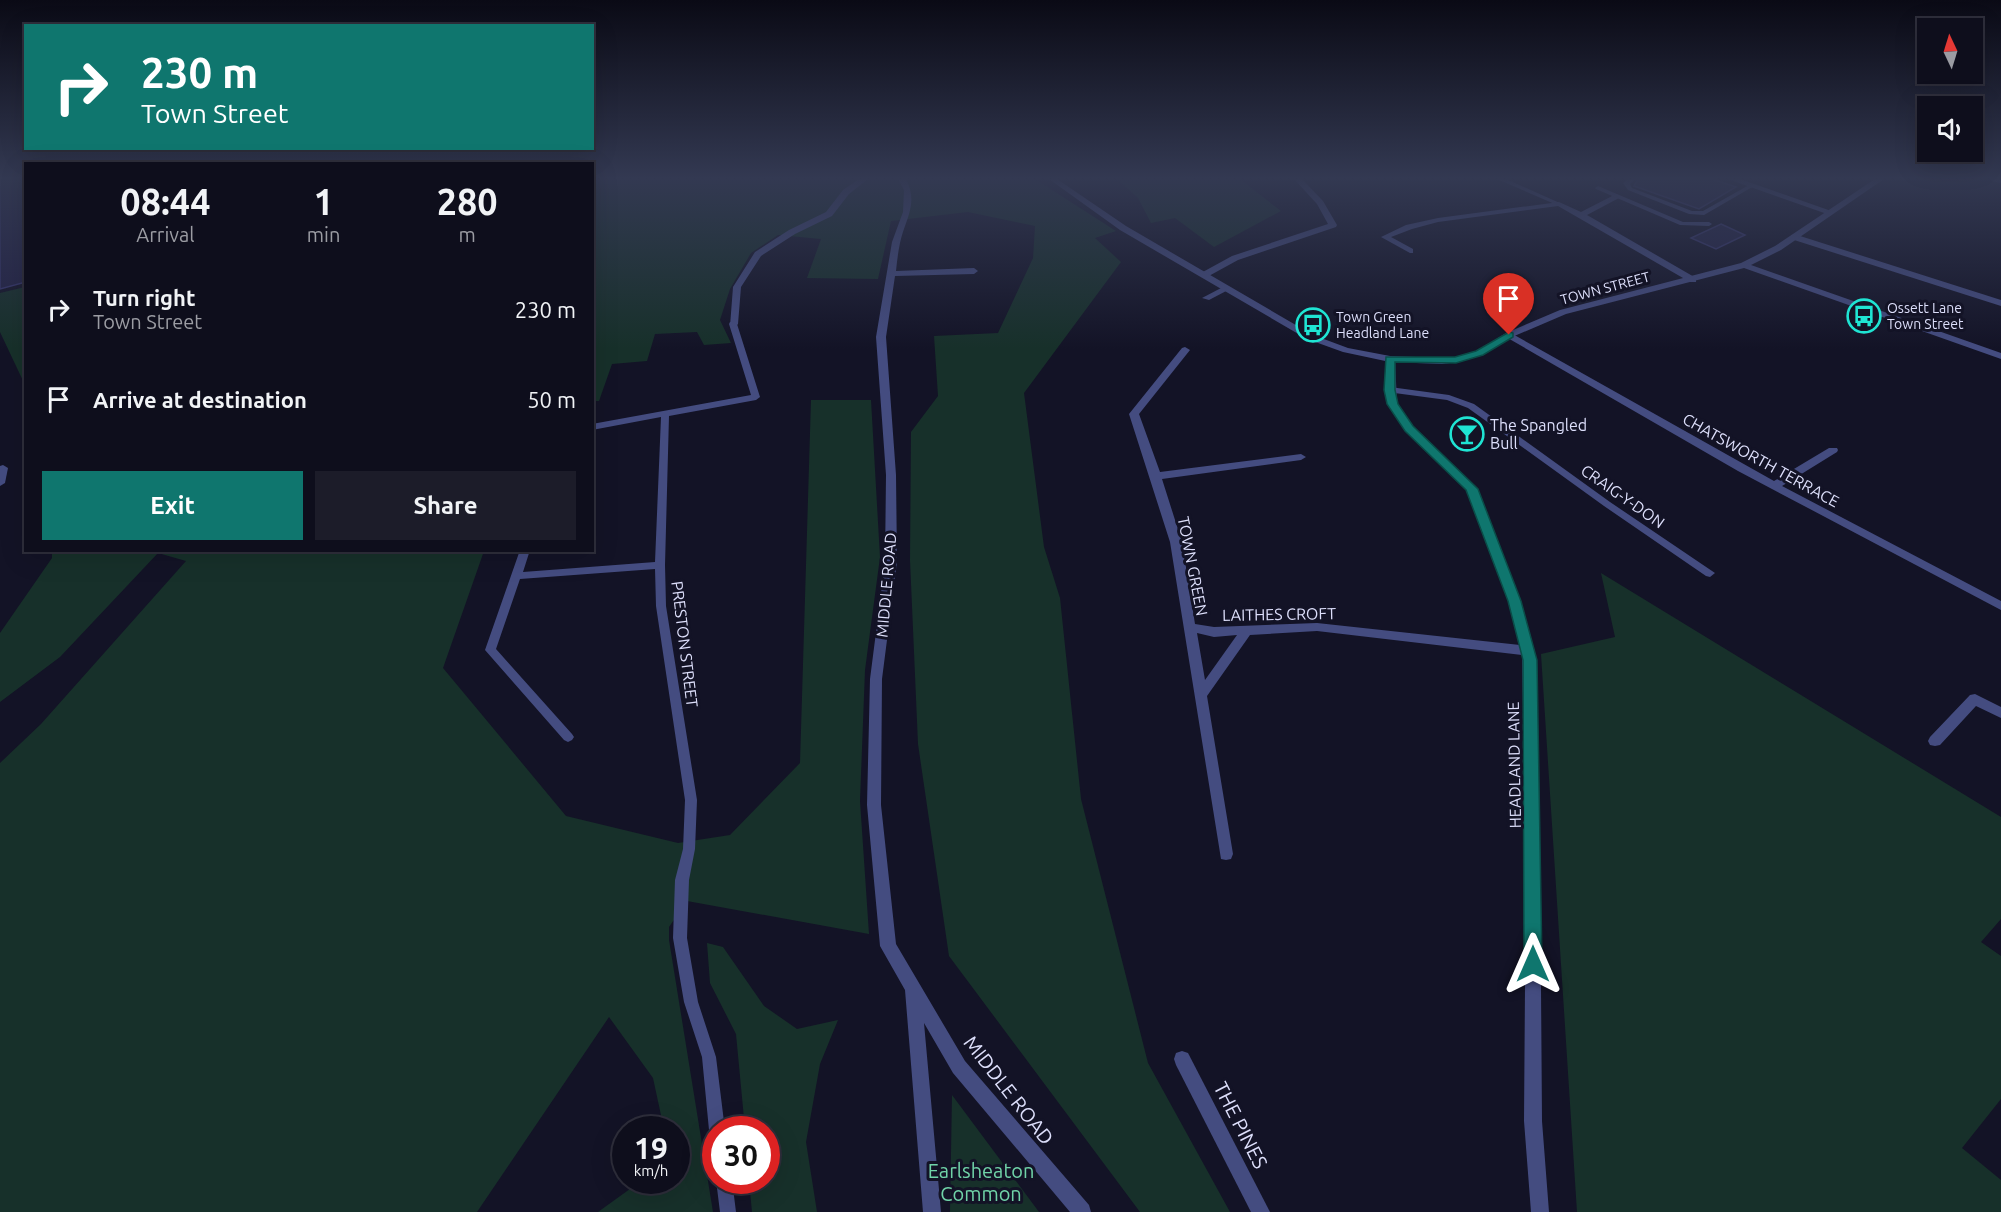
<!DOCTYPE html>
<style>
body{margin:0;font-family:Ubuntu,sans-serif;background:#1c1c29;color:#f1f3f6;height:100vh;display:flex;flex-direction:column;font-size:22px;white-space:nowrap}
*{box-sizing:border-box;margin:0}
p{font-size:20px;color:#9b9ca3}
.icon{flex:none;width:33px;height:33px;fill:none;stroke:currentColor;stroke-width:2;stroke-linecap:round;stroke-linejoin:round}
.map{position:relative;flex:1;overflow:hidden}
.drawer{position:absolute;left:24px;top:162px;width:570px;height:390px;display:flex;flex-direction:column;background:#0e0e1c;border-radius:0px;box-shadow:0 6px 24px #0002,0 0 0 2px #2e2e3b}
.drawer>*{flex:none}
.hud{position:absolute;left:24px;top:24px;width:570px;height:126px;border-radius:0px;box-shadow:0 6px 24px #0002,0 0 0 2px #2e2e3b;background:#0f766e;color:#fff;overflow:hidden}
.needle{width:39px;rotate:356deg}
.buttons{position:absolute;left:1917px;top:18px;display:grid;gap:12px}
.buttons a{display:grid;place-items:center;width:66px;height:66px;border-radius:0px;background:#0e0e1c;box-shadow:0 6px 24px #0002,0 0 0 2px #2e2e3b;font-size:30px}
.speed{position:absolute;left:612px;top:1116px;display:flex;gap:12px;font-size:30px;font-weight:700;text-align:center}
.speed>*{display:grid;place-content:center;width:78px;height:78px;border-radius:50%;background:#0e0e1c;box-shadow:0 6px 24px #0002,0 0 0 2px #2e2e3b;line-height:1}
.speed small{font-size:15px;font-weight:400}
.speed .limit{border:9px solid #d22;background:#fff;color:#111}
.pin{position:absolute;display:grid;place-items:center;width:51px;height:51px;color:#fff;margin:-62px -26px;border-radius:50% 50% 50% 0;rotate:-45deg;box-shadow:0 0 6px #0007}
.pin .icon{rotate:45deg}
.me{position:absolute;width:66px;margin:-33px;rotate:0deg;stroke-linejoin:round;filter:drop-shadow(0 0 4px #0008)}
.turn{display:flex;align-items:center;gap:21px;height:126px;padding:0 18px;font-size:27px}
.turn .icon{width:78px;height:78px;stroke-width:2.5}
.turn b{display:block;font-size:42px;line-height:51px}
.eta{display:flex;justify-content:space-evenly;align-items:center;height:102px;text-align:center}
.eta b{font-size:36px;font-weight:600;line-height:42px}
.action{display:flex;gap:12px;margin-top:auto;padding:12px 18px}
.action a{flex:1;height:69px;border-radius:0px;background:#0f766e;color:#fff;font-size:24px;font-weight:600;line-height:69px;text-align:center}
.action a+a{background:#1c1c29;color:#f1f3f6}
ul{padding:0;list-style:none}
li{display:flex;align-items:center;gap:18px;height:90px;padding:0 18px}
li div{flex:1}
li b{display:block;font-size:22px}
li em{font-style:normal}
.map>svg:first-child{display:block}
</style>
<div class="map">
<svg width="2001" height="1212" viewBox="0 0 2001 1212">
<rect width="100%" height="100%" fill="#131326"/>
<g fill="#17302a">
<polygon points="592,179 1035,179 1116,231 1095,238 1121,262 1024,393 1044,547 1060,598 1081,799 1148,1063 1230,1212 1140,1212 949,956 918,744 910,560 911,432 938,396 934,336 998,333 1033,258 1035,226 968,212 891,221 878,279 807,278 821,239 778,235 751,253 730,289 720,320 731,343 704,345 697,332 655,334 647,361 612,364 599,401 593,401"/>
<polygon points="1117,179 1240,179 1281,211 1214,247 1175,218 1151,223 1138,198"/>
<polygon points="25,287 26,287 25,385 0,332 0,293"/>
<polygon points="811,400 871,400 880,557 865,670 860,801 869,934 687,901 669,927 669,940 713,1212 598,1212 641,1181 676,1180 676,1130 664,1129 653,1078 609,1017 477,1212 0,1212 0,763 41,724 186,561 158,553 60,657 0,702 0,633 52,558 52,551 484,551 443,668 566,816 678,843 730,835 800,763"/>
<polygon points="1601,573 2001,817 2001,919 1981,942 2001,956 2001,1099 1962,1148 2001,1180 2001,1212 1577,1212 1541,654 1615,637"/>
<polygon points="707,943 723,947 764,1006 797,1029 838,1020 820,1064 806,1142 817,1212 752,1212 749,1181 766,1180 766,1130 745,1129 736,1034 710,983"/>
<polygon points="952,1095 1039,1212 950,1212"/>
</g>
<g fill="#222145" stroke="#37366e" stroke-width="1.5">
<polygon points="0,179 26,179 26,282 0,289"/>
<polygon points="1638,179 1712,179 1736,187 1699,209 1634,186"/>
<polygon points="1721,224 1745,235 1716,249 1691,238"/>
</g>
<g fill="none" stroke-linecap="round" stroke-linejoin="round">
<g fill="#444c80" fill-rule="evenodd">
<polygon points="1497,179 1506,179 1562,204 1557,205"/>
<polygon points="1628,179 1636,179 1630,184 1632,188 1692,211 1703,211 1749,185 1754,186 1704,215 1689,214 1628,190 1623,183"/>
<polygon points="1598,186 1683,222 1709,222 1712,224 1709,226 1680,225 1596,189 1595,188"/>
<polygon points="1223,287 1230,289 1209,300 1202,298"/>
<polygon points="730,322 733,322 737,324 760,397 756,400 669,416 665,565 666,606 697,800 695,849 689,880 687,938 698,1002 716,1057 725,1130 716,1130 716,1137 712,1135 709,1130 702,1057 684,1002 673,938 675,880 683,849 685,800 656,606 655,569 520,579 496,649 572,734 574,737 572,740 568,742 564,740 485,650 520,550 530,550 523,572 655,562 661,417 592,430 592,424 751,395 729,324"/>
<polygon points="1390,387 1449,395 1474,404 1610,502 1715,573 1710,577 1706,576 1604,506 1468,408 1447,400 1387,392 1387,388"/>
<polygon points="3,465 8,468 5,483 0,486 0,466"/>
<polygon points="716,1180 732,1180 736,1212 720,1212"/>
</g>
<g fill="#444c80" fill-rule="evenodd">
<polygon points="859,179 868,179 849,194 832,216 795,234 761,256 741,287 738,324 736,326 730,326 733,287 755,252 789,230 826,212 843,190"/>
<path d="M898,179H906C919,204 905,219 900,243C898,252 897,262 896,271L974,268L978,271L974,274L895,276L886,337L896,475L897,562L882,679L881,805L896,944L965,1061L1089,1205L1091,1212H1070L953,1073L924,1023L941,1212H923L905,990L880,946L867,805L870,679L885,562L886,475L876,337L892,242L903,212L904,190Z"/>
<polygon points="1294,179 1302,179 1323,201 1337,225 1336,227 1238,260 1207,277 1201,277 1201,273 1232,256 1328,224 1317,204"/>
<polygon points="1728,179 1740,179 1834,212 1827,214"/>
<polygon points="1992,179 2001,179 2001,183 1992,181"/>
<polygon points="1616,194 1620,196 1619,198 1587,215 1696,278 1696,282 1690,282 1558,206 1438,222 1412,229 1391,237 1413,249 1413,253 1410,253 1381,237 1406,225 1438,218 1559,202 1581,212"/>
<polygon points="1791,235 1797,235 2001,300 2001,306 1791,239"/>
<polygon points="1509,332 1774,481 1829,448 1837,448 1838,450 1837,452 1782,486 2001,601 2001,610 1738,471 1506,337 1506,333"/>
<path d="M1185,347L1190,350L1139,414L1160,472L1301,454L1306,457L1301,460L1162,479L1182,542L1195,624L1214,627L1317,623L1520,645L1509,601L1467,490L1405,430L1387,404L1385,390L1387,357H1393L1395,359L1397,404L1413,426L1477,489L1521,601L1536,660L1540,852L1542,1121L1549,1212H1531L1524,1121L1526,852L1522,655L1317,631L1250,635L1207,696L1233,854L1231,859L1226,860L1221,859L1170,542L1129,414L1182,348ZM1197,633L1214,637L1237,635L1205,680Z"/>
<polygon points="1975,694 2001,707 2001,718 1976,706 1940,745 1935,746 1930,745 1928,741 1930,737 1970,695"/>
<polygon points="1182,1051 1188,1053 1270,1212 1251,1212 1176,1065 1174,1059 1176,1053"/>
</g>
<polygon fill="#444c80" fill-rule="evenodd" points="1049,179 1057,179 1126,226 1313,335 1348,348 1390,356 1442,358 1455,357 1477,351 1506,333 1560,310 1741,263 1775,246 1875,179 1884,179 1781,250 1751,265 2001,353 2001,359 1744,268 1566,314 1512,337 1483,355 1459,362 1442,364 1390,362 1343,352 1307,339 1120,230"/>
</g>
<linearGradient id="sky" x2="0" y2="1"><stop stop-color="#0a0a15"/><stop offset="0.51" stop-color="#333952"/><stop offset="1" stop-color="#333952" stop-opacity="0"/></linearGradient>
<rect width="2001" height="349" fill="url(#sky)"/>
<polygon fill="#0f766e" stroke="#0a4d48" stroke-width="1.5" points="1509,332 1513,333 1513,337 1483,355 1456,363 1395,362 1395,390 1398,404 1413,426 1478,489 1521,601 1537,660 1542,964 1540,970 1533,973 1527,970 1524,964 1523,660 1508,601 1466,490 1405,431 1387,404 1384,390 1386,357 1455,357 1476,351"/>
<defs>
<g id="bus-ring" transform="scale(1.725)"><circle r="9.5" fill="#131326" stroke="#1fe4d3" stroke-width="1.5"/><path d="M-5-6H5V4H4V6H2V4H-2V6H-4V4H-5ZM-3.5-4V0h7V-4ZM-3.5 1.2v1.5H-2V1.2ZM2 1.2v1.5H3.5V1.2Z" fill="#1fe4d3"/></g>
<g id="bar-ring" transform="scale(1.725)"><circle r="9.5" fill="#131326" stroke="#1fe4d3" stroke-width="1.5"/><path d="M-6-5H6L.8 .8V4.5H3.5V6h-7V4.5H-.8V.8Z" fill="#1fe4d3"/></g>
</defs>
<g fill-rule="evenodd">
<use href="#bus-ring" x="1864" y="316"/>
<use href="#bus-ring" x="1313" y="325"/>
<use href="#bar-ring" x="1467" y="434"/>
</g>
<g text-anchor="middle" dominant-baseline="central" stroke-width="6" stroke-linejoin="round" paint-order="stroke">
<g font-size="14" fill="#dddffb" stroke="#131326">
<text transform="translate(1605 288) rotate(-15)">TOWN STREET</text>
</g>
<g font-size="14" fill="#dddffb" stroke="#131326" text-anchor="start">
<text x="1887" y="308">Ossett Lane<tspan x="1887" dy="16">Town Street</tspan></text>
<text x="1336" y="317">Town Green<tspan x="1336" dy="16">Headland Lane</tspan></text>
</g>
<g font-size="16" fill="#dddffb" stroke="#131326" text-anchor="start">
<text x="1490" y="425">The Spangled<tspan x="1490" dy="18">Bull</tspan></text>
</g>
<g font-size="16" fill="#dddffb" stroke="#131326">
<text transform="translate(1761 460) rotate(29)">CHATSWORTH TERRACE</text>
<text transform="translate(1623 496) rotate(35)">CRAIG-Y-DON</text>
<text transform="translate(1193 566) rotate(79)">TOWN GREEN</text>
<text transform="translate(886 585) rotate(-85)">MIDDLE ROAD</text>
<text transform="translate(1279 614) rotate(-1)">LAITHES CROFT</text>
<text transform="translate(685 644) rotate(83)">PRESTON STREET</text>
<text transform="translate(1514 765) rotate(-91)">HEADLAND LANE</text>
</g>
<g font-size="20" fill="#dddffb" stroke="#131326">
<text transform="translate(1009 1090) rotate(52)">MIDDLE ROAD</text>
<text transform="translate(1241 1125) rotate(63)">THE PINES</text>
</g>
<g font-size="20" fill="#70d3a8" stroke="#131326">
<text x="981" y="1170">Earlsheaton<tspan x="981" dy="23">Common</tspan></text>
</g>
</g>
</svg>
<div class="buttons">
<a><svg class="needle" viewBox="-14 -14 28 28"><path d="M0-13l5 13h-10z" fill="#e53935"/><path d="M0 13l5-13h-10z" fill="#9b9ca3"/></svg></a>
<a><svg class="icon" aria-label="sound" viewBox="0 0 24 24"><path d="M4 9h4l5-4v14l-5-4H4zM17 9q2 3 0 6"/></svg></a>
</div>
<div class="speed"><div>19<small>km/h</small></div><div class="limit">30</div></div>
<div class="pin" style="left:1509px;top:335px;background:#d93025"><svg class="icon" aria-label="arrive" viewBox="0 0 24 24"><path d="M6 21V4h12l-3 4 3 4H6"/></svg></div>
<svg class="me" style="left:1533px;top:964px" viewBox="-20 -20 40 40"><path d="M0-17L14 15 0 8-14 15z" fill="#0f766e" stroke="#fff" stroke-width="4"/></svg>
<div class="hud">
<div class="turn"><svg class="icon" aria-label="right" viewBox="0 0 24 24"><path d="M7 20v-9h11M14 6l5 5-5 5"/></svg><div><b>230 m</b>Town Street</div></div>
</div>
<section class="drawer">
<div class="eta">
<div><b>08:44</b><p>Arrival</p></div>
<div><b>1</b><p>min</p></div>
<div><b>280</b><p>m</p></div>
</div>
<ul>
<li><svg class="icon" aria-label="right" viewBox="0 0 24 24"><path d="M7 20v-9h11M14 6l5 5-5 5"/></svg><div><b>Turn right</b><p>Town Street</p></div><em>230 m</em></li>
<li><svg class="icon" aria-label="arrive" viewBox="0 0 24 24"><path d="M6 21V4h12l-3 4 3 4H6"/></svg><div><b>Arrive at destination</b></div><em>50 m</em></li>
</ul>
<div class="action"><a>Exit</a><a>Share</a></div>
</section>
</div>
